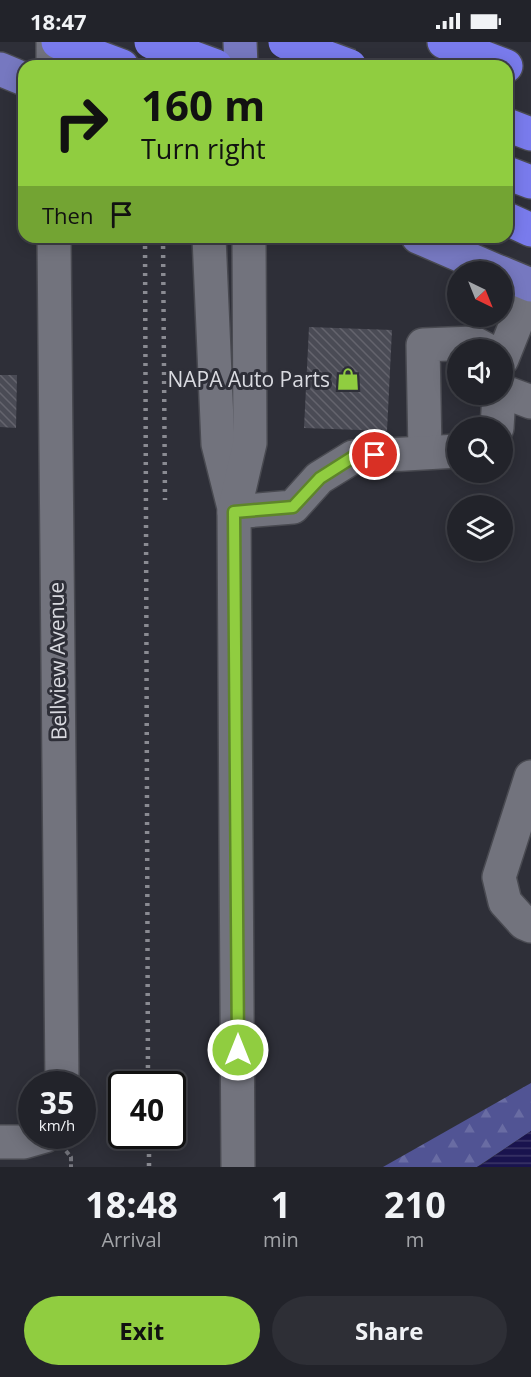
<!DOCTYPE html>
<style>
body{margin:0;font-family:"Open Sans",sans-serif;background:#2e2f36;color:#f1f3f6;height:100vh;display:flex;flex-direction:column;font-size:22px;white-space:nowrap}
*{box-sizing:border-box;margin:0}
p{font-size:20px;color:#a2a4a8}
.icon{flex:none;width:33px;height:33px;fill:none;stroke:currentColor;stroke-width:2;stroke-linecap:round;stroke-linejoin:round}
.map{position:relative;height:1125px;overflow:hidden}
.sheet{display:flex;flex-direction:column;background:#22232a;flex:1}
.sheet>*{flex:none}
.banner{position:absolute;left:18px;top:18px;width:495px;height:183px;border-radius:18px;box-shadow:0 3px 15px #0003,0 0 0 2px #3f4047;background:#90cd40;color:#111;overflow:hidden}
.needle{width:39px;rotate:137deg}
.tools{position:absolute;left:447px;top:219px;display:grid;gap:12px}
.tools a{display:grid;place-items:center;width:66px;height:66px;border-radius:50%;background:#22232a;box-shadow:0 3px 15px #0003,0 0 0 2px #3f4047;font-size:30px}
.speed{position:absolute;left:18px;top:1029px;display:flex;gap:12px;font-size:30px;font-weight:700;text-align:center}
.speed>*{display:grid;place-content:center;width:78px;height:78px;border-radius:50%;background:#22232a;box-shadow:0 3px 15px #0003,0 0 0 2px #3f4047;line-height:1}
.speed small{font-size:15px;font-weight:400}
.speed .limit{border:3px solid #111;border-radius:9px;background:#fff;color:#111}
.pin{position:absolute;display:grid;place-items:center;width:51px;height:51px;color:#fff;margin:-26px;border:3px solid #fff;border-radius:50%;box-shadow:0 2px 6px #0007}
.me{position:absolute;width:66px;margin:-33px;rotate:0deg;stroke-linejoin:round;filter:drop-shadow(0 0 4px #0008)}
.turn{display:flex;align-items:center;gap:21px;height:126px;padding:0 24px;font-size:27px}
.turn .icon{width:78px;height:78px;stroke-width:2.5}
.turn b{display:block;font-size:42px;line-height:51px}
.then{display:flex;align-items:center;height:57px;padding:0 24px;background:#0003;gap:12px;font-size:22px}
.eta{display:flex;justify-content:space-evenly;align-items:center;height:102px;text-align:center}
.eta b{font-size:36px;font-weight:700;line-height:42px}
.cta{display:flex;gap:12px;margin-top:auto;padding:12px 24px}
.cta a{flex:1;height:69px;border-radius:36px;background:#90cd40;color:#111;font-size:24px;font-weight:700;line-height:69px;text-align:center}
.cta a+a{background:#2e2f36;color:#f1f3f6}
.status{display:flex;justify-content:space-between;align-items:center;height:42px;padding:0 30px;background:#22232a;direction:ltr}
.status svg{height:16px;fill:currentColor}
.map>svg:first-child{display:block}
</style>
<div class="status"><b>18:47</b><svg viewBox="0 0 49 12"><path d="M0 12V9h3v3zM5 12V6h3v6zM10 12V3h3v9zM15 12V0h3v12zM26 1h20v11H26zM47 4h2v5h-2z"/></svg></div>
<div class="map">
<svg width="531" height="1125" viewBox="0 0 531 1125">
<defs>
<pattern id="forest-firs" width="22" height="20" patternUnits="userSpaceOnUse" patternTransform="scale(1.5)"><rect width="22" height="20" fill="#515494"/><path d="M5 1l3.5 6h-7zM16 11l3.5 6h-7z" fill="#696ca3"/></pattern>
<pattern id="water-rules" width="6" height="5" patternUnits="userSpaceOnUse" patternTransform="scale(1.5)"><rect width="6" height="5" fill="#19134e"/><path d="M0 2.5h6" fill="none" stroke="#3a3567"/></pattern>
<pattern id="building-back-hatch" width="6" height="6" patternUnits="userSpaceOnUse" patternTransform="scale(1.5)"><rect width="6" height="6" fill="#4a4b55"/><path d="M-1 5l2 2M0 0l6 6M5-1l2 2" fill="none" stroke="#64646d"/></pattern>
</defs>
<rect width="100%" height="100%" fill="#2e2f38"/>
<polygon fill="url(#forest-firs)" points="531,1041 531,1089 477,1125 383,1125"/>
<polygon fill="url(#water-rules)" points="531,1089 531,1125 477,1125 481,1123"/>
<g fill="url(#building-back-hatch)">
<polygon points="309,285 392,288 387,389 304,386"/>
<polygon points="0,333 17,333 16,386 0,385"/>
</g>
<g fill="none" stroke-linecap="round" stroke-linejoin="round">
<g stroke="#494a51" stroke-width="36">
<g id="minor">
<polyline points="53,24 53,0"/>
<polyline points="54,195 62,1042"/>
<polyline points="209,195 218,402 233,462"/>
<polyline points="502,317 531,244"/>
<polyline points="502,349 531,360"/>
<polyline points="497,386 499,352"/>
<polyline points="425,410 423,303 474,301 487,308"/>
<polyline points="234,470 293,465 319,436 353,415 458,409"/>
<polyline points="531,735 499,835 505,860 524,881 531,884"/>
<polyline points="0,1100 24,1100 45,1094"/>
<polyline points="238,1125 234,470 250,401 249,195"/>
</g>
</g>
<g stroke="#494a51" stroke-width="36">
<g id="major">
<polyline points="240,0 241,24"/>
<polyline points="0,27 24,37"/>
<polyline points="418,195 499,230"/>
<polyline points="502,231 531,243"/>
</g>
</g>
<g stroke="#494a51" stroke-width="36">
<g id="highway">
<polyline points="58,0 122,24"/>
<polyline points="444,0 506,24"/>
<polyline points="507,83 531,92"/>
<polyline points="507,131 531,140"/>
<polyline points="507,177 531,188"/>
</g>
</g>
<polyline stroke="#75767e" stroke-width="4" stroke-dasharray="4.5 3" stroke-linecap="butt" points="66,1109 71,1115 71,1125"/>
<use href="#minor" stroke="#72737d" stroke-width="33"/>
<use href="#major" stroke="#7678c0" stroke-width="33"/>
<use href="#highway" stroke="#797bec" stroke-width="33"/>
<g stroke="#8a8b92" stroke-width="4.5" stroke-dasharray="3 6" stroke-linecap="butt">
<polyline points="146,0 146,24"/>
<polyline points="174,24 179,0"/>
<polyline points="145,195 148,1042"/>
<polyline points="163,195 165,458"/>
<polyline points="149,1094 149,1125"/>
</g>
<g stroke="#494a51" stroke-width="36" stroke-linecap="butt">
<g id="highway-bridge">
<polyline points="151,0 216,24"/>
<polyline points="285,0 350,24"/>
</g>
</g>
<use href="#highway-bridge" stroke="#797bec" stroke-width="33"/>
</g>
<g fill="none" stroke-linecap="round" stroke-linejoin="round">
<g stroke="#5e852a" stroke-width="15">
<polyline id="route" points="238,1008 234,470 293,465 320,436 353,415 375,413"/>
</g>
<use href="#route" stroke="#90cd40" stroke-width="10"/>
</g>
<defs>
<g id="shop-bare" transform="scale(1.8)"><path d="M-5-2.5h2.3a2.7 3.5 0 0 1 5.4 0H5L5.5 6h-11ZM-1.5-2.5h3a1.5 2.3 0 0 0-3 0Z" fill="#90cd40" stroke="#2e2f38" stroke-width="2.5" paint-order="stroke"/></g>
</defs>
<g fill-rule="evenodd">
<use href="#shop-bare" x="348" y="337"/>
</g>
<g text-anchor="middle" dominant-baseline="central" stroke-width="6" stroke-linejoin="round" paint-order="stroke">
<g font-size="21" fill="#d9dae0" stroke="#2e2f38" text-anchor="end">
<text x="330" y="337">NAPA Auto Parts</text>
</g>
<g font-size="21" fill="#d9dae0" stroke="#2e2f38">
<text transform="translate(57 619) rotate(-91)">Bellview Avenue</text>
</g>
</g>
</svg>
<div class="tools">
<a><svg class="needle" viewBox="-14 -14 28 28"><path d="M0-13l5 13h-10z" fill="#e53935"/><path d="M0 13l5-13h-10z" fill="#a2a4a8"/></svg></a>
<a><svg class="icon" aria-label="sound" viewBox="0 0 24 24"><path d="M4 9h4l5-4v14l-5-4H4zM17 9q2 3 0 6"/></svg></a>
<a><svg class="icon" aria-label="search" viewBox="0 0 24 24"><circle cx="10" cy="10" r="6"/><path d="M15 15l6 6"/></svg></a>
<a><svg class="icon" aria-label="layers" viewBox="0 0 24 24"><path d="M12 4l9 5-9 5-9-5zM3 14l9 5 9-5"/></svg></a>
</div>
<div class="speed"><div>35<small>km/h</small></div><div class="limit">40</div></div>
<div class="pin" style="left:375px;top:413px;background:#d93025"><svg class="icon" aria-label="arrive" viewBox="0 0 24 24"><path d="M6 21V4h12l-3 4 3 4H6"/></svg></div>
<svg class="me" style="left:238px;top:1008px" viewBox="-20 -20 40 40"><circle r="17" fill="#90cd40" stroke="#fff" stroke-width="3"/><path d="M0-11L8 9 0 5-8 9z" fill="#fff"/></svg>
<div class="banner">
<div class="turn"><svg class="icon" aria-label="right" viewBox="0 0 24 24"><path d="M7 20v-9h11M14 6l5 5-5 5"/></svg><div><b>160 m</b>Turn right</div></div>
<div class="then">Then<svg class="icon" aria-label="arrive" viewBox="0 0 24 24"><path d="M6 21V4h12l-3 4 3 4H6"/></svg></div>
</div>
</div>
<section class="sheet">
<div class="eta">
<div><b>18:48</b><p>Arrival</p></div>
<div><b>1</b><p>min</p></div>
<div><b>210</b><p>m</p></div>
</div>
<div class="cta"><a>Exit</a><a>Share</a></div>
</section>
